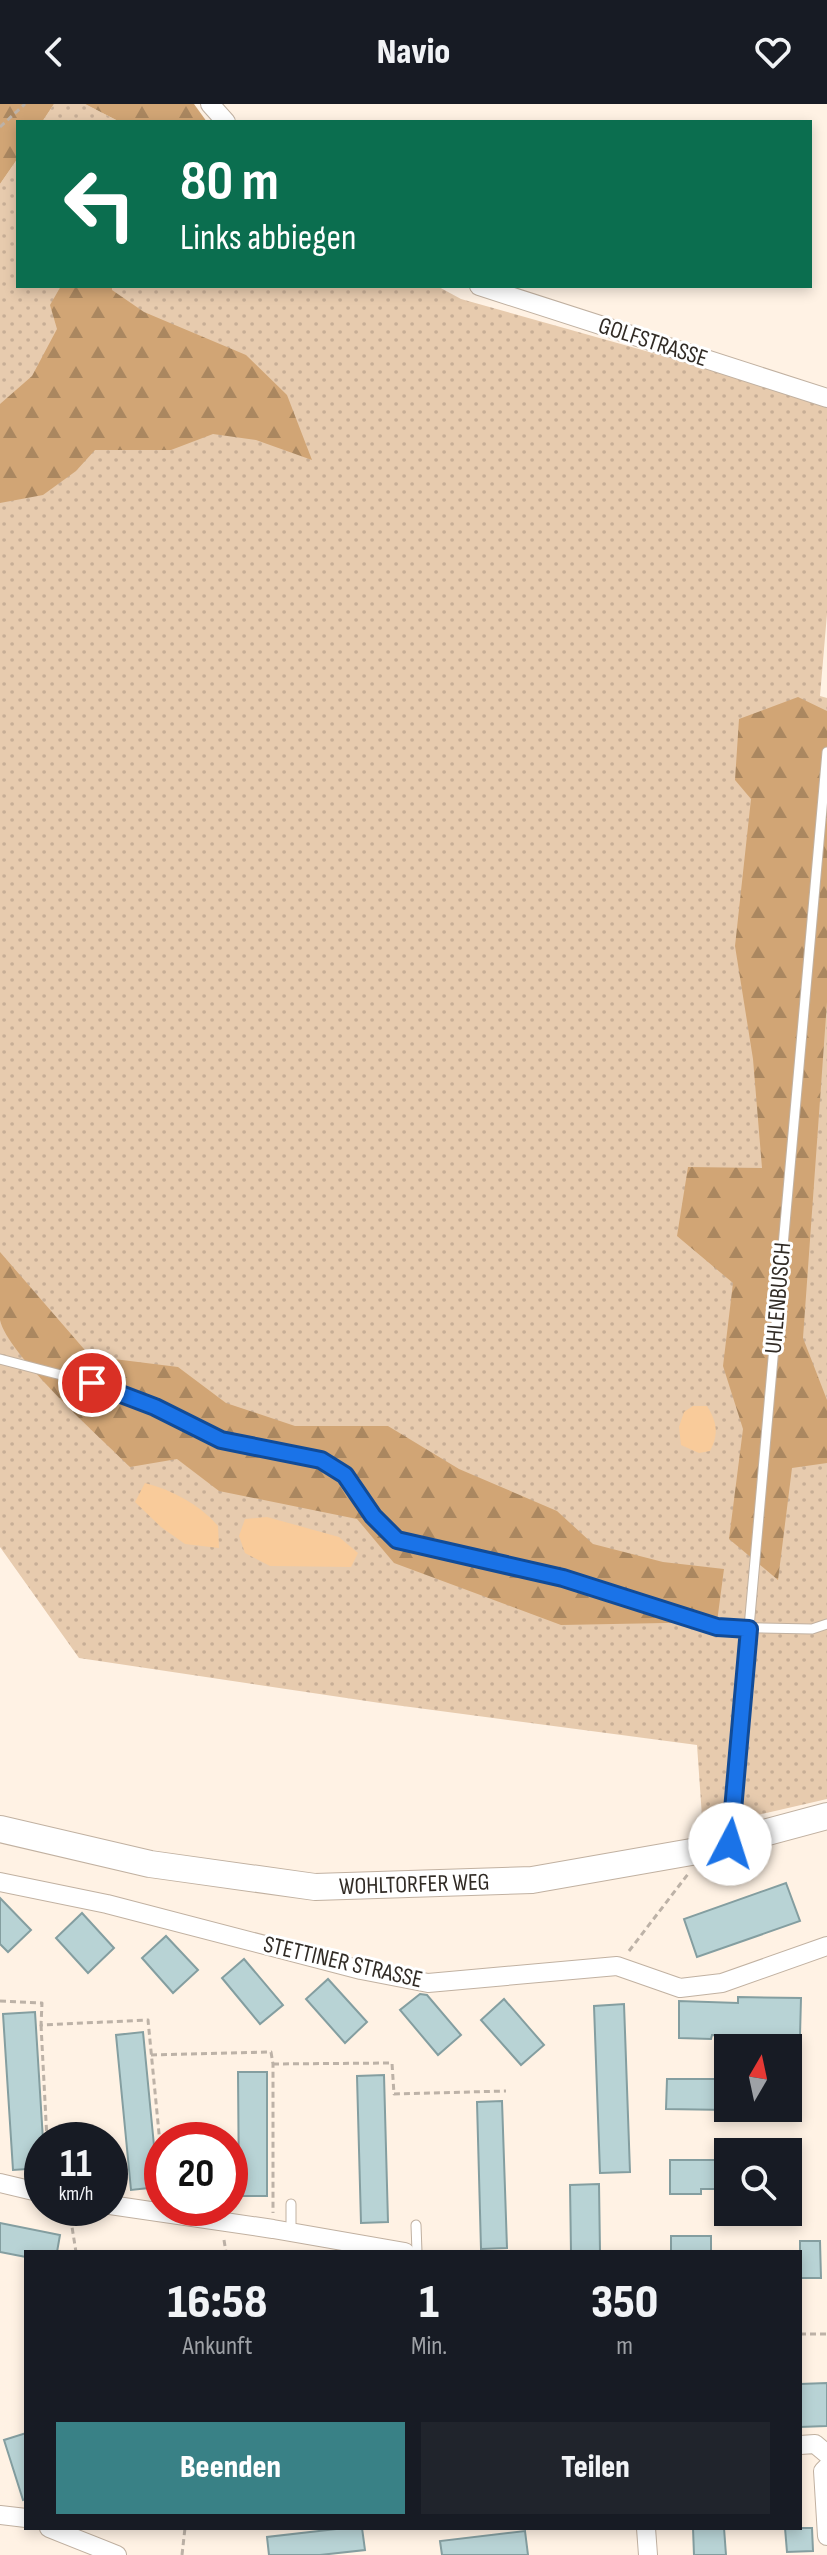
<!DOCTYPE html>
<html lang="de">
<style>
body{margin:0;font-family:"Sofia Sans Condensed",sans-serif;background:#20242c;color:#f1f3f6;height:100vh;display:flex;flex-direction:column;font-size:30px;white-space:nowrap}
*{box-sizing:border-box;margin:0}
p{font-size:26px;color:#9ea1a6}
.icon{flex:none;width:44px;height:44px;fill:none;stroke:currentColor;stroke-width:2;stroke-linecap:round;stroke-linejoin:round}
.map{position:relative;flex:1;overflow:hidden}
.panel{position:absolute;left:24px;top:2146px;width:778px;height:280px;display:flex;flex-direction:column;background:#171b24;border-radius:0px;box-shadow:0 4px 12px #0003}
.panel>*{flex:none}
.guide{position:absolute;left:16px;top:16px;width:796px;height:168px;border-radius:0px;box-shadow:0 4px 12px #0003;background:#0b6e4f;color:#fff;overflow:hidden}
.needle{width:52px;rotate:9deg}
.controls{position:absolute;left:714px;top:1930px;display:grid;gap:16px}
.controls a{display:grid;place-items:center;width:88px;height:88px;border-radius:0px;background:#171b24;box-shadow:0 4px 12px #0003;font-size:40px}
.speed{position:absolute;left:24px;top:2018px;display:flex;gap:16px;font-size:40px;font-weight:700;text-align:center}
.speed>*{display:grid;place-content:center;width:104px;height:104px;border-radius:50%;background:#171b24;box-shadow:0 4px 12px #0003;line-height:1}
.speed small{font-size:20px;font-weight:400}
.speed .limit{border:12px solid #d22;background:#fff;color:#111}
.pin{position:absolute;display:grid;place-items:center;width:68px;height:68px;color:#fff;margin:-34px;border:4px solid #fff;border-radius:50%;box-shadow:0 2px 8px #0007}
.me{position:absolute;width:88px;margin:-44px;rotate:5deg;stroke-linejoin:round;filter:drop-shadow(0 0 6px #0008)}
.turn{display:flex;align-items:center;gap:28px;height:168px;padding:0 32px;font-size:36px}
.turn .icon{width:104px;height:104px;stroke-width:2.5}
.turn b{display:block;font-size:56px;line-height:68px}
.eta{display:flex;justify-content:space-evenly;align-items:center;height:136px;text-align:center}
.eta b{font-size:48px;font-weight:800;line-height:56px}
.action{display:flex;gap:16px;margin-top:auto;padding:16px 32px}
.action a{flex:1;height:92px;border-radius:0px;background:#398186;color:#fff;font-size:32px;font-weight:800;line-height:92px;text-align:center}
.action a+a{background:#20242c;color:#f1f3f6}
header{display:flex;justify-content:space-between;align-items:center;height:104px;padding:0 32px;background:#171b24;font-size:36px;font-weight:800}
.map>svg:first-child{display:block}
</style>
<header><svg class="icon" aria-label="back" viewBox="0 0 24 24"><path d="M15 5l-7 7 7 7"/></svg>Navio<svg class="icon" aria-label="heart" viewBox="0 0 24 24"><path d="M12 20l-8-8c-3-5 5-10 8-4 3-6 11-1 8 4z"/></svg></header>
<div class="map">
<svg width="827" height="2451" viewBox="0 0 827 2451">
<defs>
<pattern id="grass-dots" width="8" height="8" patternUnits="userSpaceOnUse" patternTransform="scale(2)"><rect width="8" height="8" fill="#e7cbae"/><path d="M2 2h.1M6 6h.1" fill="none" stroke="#c7ae96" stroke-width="1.8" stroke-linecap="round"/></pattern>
<pattern id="forest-firs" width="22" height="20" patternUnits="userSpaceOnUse" patternTransform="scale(2)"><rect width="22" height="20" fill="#d1a575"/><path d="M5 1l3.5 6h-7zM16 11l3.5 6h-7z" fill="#aa8760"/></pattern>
</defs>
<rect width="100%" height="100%" fill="#fff2e4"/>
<g fill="url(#grass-dots)">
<polygon points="54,0 85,0 120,18 42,18"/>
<polygon points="18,54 18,182 437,182 461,195 827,298 827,510 820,592 827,594 827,1695 714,1721 703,1727 697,1641 380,1599 79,1554 0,1443 0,80"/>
</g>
<g fill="url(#forest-firs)">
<polygon points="0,0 54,0 42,18 18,18 18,54 0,80"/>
<polygon points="85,0 194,0 207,18 120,18"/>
<polygon points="61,182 112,182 112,186 144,208 246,251 287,291 312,356 256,336 213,330 171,346 95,346 76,367 43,391 0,399 0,300 32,272 57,225 50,201"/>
<polygon points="798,593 827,607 827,898 803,1234 827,1296 827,1359 792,1364 778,1476 729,1435 743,1325 723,1262 733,1179 677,1132 688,1063 762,1064 753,955 735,842 751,695 735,676 739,615"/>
<path d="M0,1148L90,1252L178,1263L226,1299L295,1322H388L459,1365L557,1407L593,1440L663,1458L724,1465L717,1518L561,1521L394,1459L357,1415L219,1387L177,1355L130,1363C102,1335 7,1250 0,1216C0,1197 0,1168 0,1148Z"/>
</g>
<g fill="#f9cb9a">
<path d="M693,1302H707C717,1318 719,1330 710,1347L699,1349L681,1341L679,1323L684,1308Z"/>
<path d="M145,1379C172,1386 199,1400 218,1422L219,1444L185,1440L161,1423L135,1398Z"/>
<polygon points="267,1413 339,1433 358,1449 351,1463 270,1462 245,1449 239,1432 245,1415"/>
</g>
<g fill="#b8d3d5" stroke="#849ea0" stroke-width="2">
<polygon points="786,1779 800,1817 697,1853 684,1815"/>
<polygon points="0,1794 31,1826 8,1848 0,1840"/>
<polygon points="82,1809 114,1844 88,1869 56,1834"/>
<polygon points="166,1832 198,1866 173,1889 142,1854"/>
<polygon points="244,1855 283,1901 260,1920 222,1874"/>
<polygon points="328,1875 367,1918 345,1939 306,1895"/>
<polygon points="420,1890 427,1891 461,1931 438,1951 400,1906"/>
<polygon points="738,1893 801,1894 800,1932 712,1931 711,1935 679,1934 679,1897 738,1899"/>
<polygon points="504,1895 544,1941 521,1961 481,1916"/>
<polygon points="624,1900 630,2068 600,2069 594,1902"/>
<polygon points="35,1908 43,2036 42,2064 13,2066 3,1910"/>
<polygon points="143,1928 158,2083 131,2086 116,1931"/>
<polygon points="238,1968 267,1968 267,2092 239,2092"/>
<polygon points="384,1971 388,2118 361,2119 357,1972"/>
<polygon points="667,1975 728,1975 728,2006 666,2005"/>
<polygon points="502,1997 507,2144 481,2145 477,1998"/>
<polygon points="670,2056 728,2056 728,2085 701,2085 701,2090 670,2090"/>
<polygon points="599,2080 600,2148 571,2148 570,2081"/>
<polygon points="0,2119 60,2131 57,2148 26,2148 26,2153 0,2148"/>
<rect x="671" y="2132" width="40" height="16"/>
<polygon points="800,2137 820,2137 821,2174 800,2174"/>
<polygon points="827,2279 827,2322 800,2323 800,2280"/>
<polygon points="26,2329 26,2395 23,2396 4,2336"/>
<polygon points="345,2424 362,2424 365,2446 320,2451 269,2451 267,2433"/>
<polygon points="693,2424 724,2424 726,2451 694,2451"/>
<polygon points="785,2424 812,2424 813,2447 787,2448"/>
<polygon points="525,2427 528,2451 442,2451 440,2437"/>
</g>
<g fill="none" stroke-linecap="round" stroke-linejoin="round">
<g stroke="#c1b1a1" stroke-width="11">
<g id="service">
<polyline points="0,1255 92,1279 155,1303 221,1336 321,1356 345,1371 373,1412 397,1436 511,1460 563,1474 717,1523 812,1525 827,1520"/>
<polyline points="730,1737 827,648"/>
<polyline points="291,2100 291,2128"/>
<polyline points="416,2121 417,2148"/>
</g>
</g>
<g stroke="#c1b1a1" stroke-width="20">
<g id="minor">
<polyline points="210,0 226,18"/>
<polyline points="479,182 827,294"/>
<polyline points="0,1778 107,1800 361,1866 428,1879 617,1862 680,1884 722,1879 827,1842"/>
<polyline points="0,2079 42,2089"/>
<polyline points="110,2101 273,2125 405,2148"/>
<polyline points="800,2341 815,2340 827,2350"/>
<polyline points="827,2363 823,2367 827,2432"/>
<polyline points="0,2411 26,2414"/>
<polyline points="49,2424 117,2451"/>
<polyline points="646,2424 648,2451"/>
</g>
</g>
<g stroke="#c1b1a1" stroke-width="28">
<g id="secondary">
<path id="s1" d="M0,1725L150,1760L315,1783L532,1776L697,1747L827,1712"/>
</g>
</g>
<g stroke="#bdb2a7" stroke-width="3" stroke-dasharray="6 4" stroke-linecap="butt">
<polyline points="0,23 25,0"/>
<polyline points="629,1847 688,1770"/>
<polyline points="0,1897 42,1899 41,1921 148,1916 162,2060"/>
<polyline points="41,1921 47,2036"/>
<polyline points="151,1951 271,1948 273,1960 273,2109"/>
<polyline points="273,1960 392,1959 394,1990 506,1987"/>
<polyline points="69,2104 76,2148"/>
<polyline points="224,2136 226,2148"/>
<polyline points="800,2230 827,2230"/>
<polyline points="182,2451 185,2424"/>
</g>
<use href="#service" stroke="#fff" stroke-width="9"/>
<use href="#minor" stroke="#fff" stroke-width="18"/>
<use href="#secondary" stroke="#fff" stroke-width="26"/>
</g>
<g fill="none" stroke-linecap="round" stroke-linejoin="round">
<g stroke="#114b97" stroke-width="20">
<polyline id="route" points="92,1279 155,1303 221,1336 321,1356 345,1371 373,1412 397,1436 563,1474 717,1523 749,1525 730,1740"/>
</g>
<use href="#route" stroke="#1a73e8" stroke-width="14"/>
</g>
<g text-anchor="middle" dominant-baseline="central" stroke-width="6" stroke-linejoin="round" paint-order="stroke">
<g font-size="24" fill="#312b25" stroke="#fff">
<text transform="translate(653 238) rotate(18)">GOLFSTRASSE</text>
<text transform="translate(778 1194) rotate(-85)">UHLENBUSCH</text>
<text stroke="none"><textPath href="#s1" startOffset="420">WOHLTORFER WEG</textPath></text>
<text transform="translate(343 1858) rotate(13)">STETTINER STRASSE</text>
</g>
</g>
</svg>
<div class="controls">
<a><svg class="needle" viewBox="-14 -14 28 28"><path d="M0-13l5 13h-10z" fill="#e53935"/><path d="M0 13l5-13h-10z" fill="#9ea1a6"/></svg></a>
<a><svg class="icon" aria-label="search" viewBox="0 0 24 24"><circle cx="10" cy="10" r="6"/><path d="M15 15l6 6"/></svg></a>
</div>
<div class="speed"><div>11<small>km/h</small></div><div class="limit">20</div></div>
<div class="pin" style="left:92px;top:1279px;background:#d93025"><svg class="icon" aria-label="arrive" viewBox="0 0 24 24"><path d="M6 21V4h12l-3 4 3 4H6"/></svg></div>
<svg class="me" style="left:730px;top:1740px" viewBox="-20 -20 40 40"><circle r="19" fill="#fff"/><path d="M0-13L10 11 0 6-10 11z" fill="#1a73e8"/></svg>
<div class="guide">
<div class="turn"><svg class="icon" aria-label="left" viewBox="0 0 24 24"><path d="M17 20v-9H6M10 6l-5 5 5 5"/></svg><div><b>80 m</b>Links abbiegen</div></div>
</div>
<section class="panel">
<div class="eta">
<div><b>16:58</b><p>Ankunft</p></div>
<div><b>1</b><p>Min.</p></div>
<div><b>350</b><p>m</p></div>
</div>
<div class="action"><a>Beenden</a><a>Teilen</a></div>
</section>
</div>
